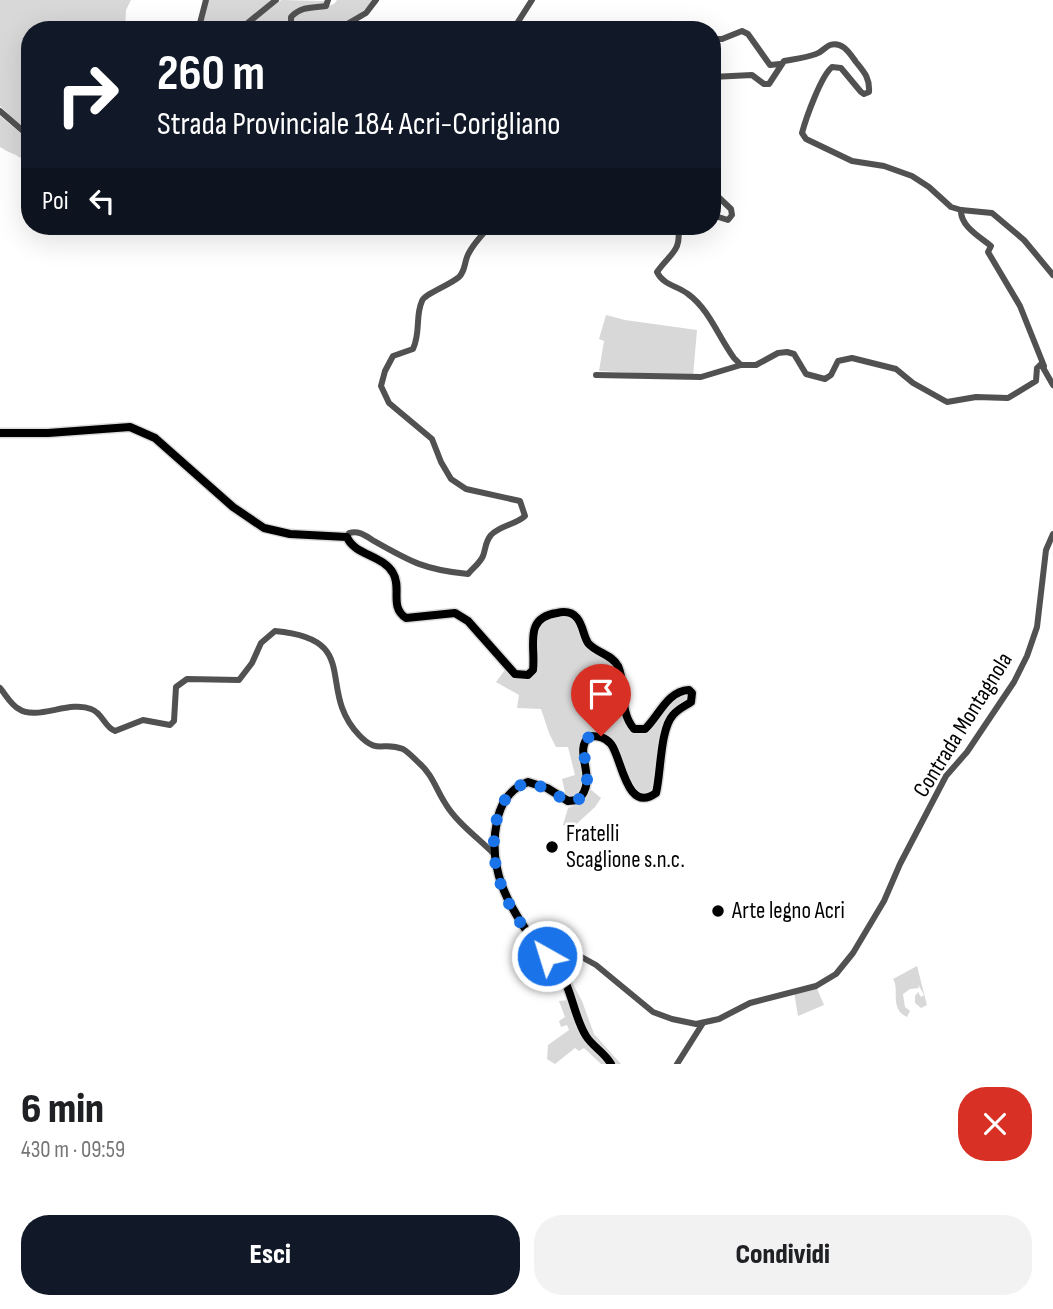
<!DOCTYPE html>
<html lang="it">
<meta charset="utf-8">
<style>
body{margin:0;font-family:"Sofia Sans Condensed",sans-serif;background:#f2f2f2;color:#202124;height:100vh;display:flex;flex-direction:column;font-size:26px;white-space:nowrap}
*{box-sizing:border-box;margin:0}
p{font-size:23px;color:#757577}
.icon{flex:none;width:38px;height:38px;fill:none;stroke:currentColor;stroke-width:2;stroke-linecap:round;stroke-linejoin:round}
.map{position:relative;height:1064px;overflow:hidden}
.details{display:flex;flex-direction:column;background:#fff;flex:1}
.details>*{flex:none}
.banner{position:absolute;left:21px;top:21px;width:700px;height:214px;border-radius:28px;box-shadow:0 7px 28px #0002;background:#111827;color:#fff;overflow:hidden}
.pin{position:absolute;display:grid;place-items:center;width:60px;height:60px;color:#fff;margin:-72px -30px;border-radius:50% 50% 50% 0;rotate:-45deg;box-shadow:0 0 7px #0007}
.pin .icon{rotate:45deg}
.me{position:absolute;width:77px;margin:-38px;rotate:321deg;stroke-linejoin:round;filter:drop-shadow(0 0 5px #0008)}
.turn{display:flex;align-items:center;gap:24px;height:147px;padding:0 21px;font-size:32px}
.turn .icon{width:91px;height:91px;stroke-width:2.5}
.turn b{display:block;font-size:49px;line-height:60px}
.then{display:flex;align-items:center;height:66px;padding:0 21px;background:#0003;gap:14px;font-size:26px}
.round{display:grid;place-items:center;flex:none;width:74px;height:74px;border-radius:28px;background:#f2f2f2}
.headline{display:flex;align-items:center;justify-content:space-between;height:119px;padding:0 21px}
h1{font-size:42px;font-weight:800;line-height:52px}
.button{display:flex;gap:14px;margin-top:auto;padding:14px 21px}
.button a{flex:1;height:80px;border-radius:28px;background:#111827;color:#fff;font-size:28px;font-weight:800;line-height:80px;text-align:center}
.button a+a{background:#f2f2f2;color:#202124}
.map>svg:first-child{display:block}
</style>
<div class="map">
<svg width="1053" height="1064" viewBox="0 0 1053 1064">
<rect width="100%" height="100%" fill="#fff"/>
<g fill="#d8d8d8">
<polygon points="0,0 131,0 126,10 125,30 30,30 30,135 0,106"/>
<polygon points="207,0 272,0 236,30 208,30 203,23"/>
<path d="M282,0L325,1V4C309,5 300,6 288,16V30H243L274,3Z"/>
<path d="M337,0H373C347,32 330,30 292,30V19C306,6 320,12 335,3Z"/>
<path d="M0,116L30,141V174C22,152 17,158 0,147Z"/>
<polygon points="606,315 625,320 697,330 693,376 599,371 604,341 599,339"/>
<polygon points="573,614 585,638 618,667 624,709 639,730 664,704 685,690 693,697 668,721 660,775 649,798 631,790 616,752 601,736 585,740 583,795 567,801 562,779 575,775 568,747 556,747 549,733 541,709 517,708 519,695 496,682 507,667 515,674 533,670 533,642 541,618"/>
<polygon points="590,789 601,798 595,807 572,828 563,825 568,808 582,803"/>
<path d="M540,942C550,951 559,949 568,961L565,969L582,1001L594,1034L621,1064H601L584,1048L579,1051L575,1048L555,1064L547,1059L548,1045L569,1030L567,1025L561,1027L559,1021L565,1017L559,1001L569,1000L566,982L536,944Z"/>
<path d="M917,966L927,1005L921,1008L915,1003V996L918,992L921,997L924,995L918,984L919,988L910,989L903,994L905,1007L910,1011L907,1017C889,1009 900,989 893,979Z"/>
<polygon points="816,986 824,1005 798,1016 794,992"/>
</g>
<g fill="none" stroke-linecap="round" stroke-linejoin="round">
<g stroke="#dbdbdb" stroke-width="11">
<path id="major" d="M0,433H48L130,427L155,438L233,507L264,528L290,534L347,537C354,555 383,555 393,573C402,588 389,607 406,618L455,613L468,621L515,674L528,675L533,670C536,646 523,618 557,613C565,611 572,612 577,618C583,625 583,635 588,643C596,653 612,654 618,666C627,686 618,710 634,729H645C659,716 667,691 689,690L692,693L691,702C685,706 678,709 673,715C660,729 661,773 656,793C626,814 622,758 611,744C605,737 599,736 590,736C571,751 600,779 578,800L568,801L547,788L528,782C511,788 501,802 497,821C487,869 508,906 536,944C542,952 551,959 557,968C572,987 573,1015 586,1036C593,1047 605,1053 611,1064"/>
</g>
<g stroke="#515151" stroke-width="6">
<polyline points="199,27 206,0"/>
<polyline points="184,30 199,27 202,30"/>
<polyline points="239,30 276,0"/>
<path d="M291,30V17C301,6 312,8 326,6L328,0"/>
<polyline points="337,30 366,13 376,0"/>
<polyline points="509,30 516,25 532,0"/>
<polyline points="577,30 583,27 596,30"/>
<polyline points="712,39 722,39 742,31 748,34 770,65 780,64"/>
<path d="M712,77L752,75L764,84H769L784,61C795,59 805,58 816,54C822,52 825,47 830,45C843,41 850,54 856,62C864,72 870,78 869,92L864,94L861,92L841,68L832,67C821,76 806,118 802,133L806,139L852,161L884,166L912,176L929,187L951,207L961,210L992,213L1024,240L1053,275"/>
<polyline points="0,111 30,137"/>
<polyline points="712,191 731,209 732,215 728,220 712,215"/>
<path d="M961,210C960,226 980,237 991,246L988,252L1020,306L1044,366"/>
<path d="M678,226C682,252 670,253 657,272C663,285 678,286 688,294C709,309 719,338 734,358L741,365"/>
<polyline points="596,375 701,377 741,365 756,365 778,353 787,352 794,354 806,374 825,379 831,375 838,361 852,358 896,369 913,383 947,402 976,397 1008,398 1036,381 1037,368 1041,364 1053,385"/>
<path d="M347,537L349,533C359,530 366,536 374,541C411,562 425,570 468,574C473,568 480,563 483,556C486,548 485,542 491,535C501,525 515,525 525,516L520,501L466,489L451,479L441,462L432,439L389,403L381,386L385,371L393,356L413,349C421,332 415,316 422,301C424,294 450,285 459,277C465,271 464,265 467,257C471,246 482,235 490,226"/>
<path d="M0,688C6,695 11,705 19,709C36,721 70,700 91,709C103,713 104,727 115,731L143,720L170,725L174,721L176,687L187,679L239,680L252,663L261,643L275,631C364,639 315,689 359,735C378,755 382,741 403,749C408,752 415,759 419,763C432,774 436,789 445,803C456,822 478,838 493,853"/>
<polyline points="531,936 540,934 596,965 653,1012 672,1019 696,1024 719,1019 750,1003 816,986 836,974 853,953 884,901 900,864 946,776 967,752 1014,682 1027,656 1037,627 1046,550 1053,534"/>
<polyline points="677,1064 703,1023"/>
</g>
<use href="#major" stroke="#000" stroke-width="8"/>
</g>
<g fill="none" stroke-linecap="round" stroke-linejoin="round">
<path stroke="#1a73e8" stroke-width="12" stroke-dasharray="0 21.6" d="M547,956C513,919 486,875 496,823C500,803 510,788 528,782L547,789L568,802L578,800C597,782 579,761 586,740L590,736H601"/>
</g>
<g fill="#000" stroke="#fff" stroke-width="2.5">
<circle cx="552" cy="847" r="7"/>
<circle cx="718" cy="911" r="7"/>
</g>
<g text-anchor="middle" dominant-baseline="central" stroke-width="5" stroke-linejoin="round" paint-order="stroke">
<g font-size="23" fill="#000" stroke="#fff">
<text transform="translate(963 725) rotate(-58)">Contrada Montagnola</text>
</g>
<g font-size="23" fill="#000" stroke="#fff" text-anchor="start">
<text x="566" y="834">Fratelli<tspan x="566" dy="26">Scaglione s.n.c.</tspan></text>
<text x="732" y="911">Arte legno Acri</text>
</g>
</g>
</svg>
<div class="pin" style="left:601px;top:736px;background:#d93025"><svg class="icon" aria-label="arrive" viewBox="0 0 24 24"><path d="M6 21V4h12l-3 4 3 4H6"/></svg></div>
<svg class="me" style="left:547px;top:956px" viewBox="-20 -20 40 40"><circle r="17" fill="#1a73e8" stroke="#fff" stroke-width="3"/><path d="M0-11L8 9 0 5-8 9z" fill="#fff"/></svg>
<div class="banner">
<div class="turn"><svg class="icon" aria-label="right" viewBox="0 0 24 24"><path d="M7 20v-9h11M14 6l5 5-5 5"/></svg><div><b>260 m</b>Strada Provinciale 184 Acri-Corigliano</div></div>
<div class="then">Poi<svg class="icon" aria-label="left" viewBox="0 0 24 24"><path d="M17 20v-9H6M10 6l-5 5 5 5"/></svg></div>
</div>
</div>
<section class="details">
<div class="headline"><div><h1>6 min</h1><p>430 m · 09:59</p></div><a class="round" style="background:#d93025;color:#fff"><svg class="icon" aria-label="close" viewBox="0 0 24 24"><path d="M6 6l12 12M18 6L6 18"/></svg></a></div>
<div class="button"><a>Esci</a><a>Condividi</a></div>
</section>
